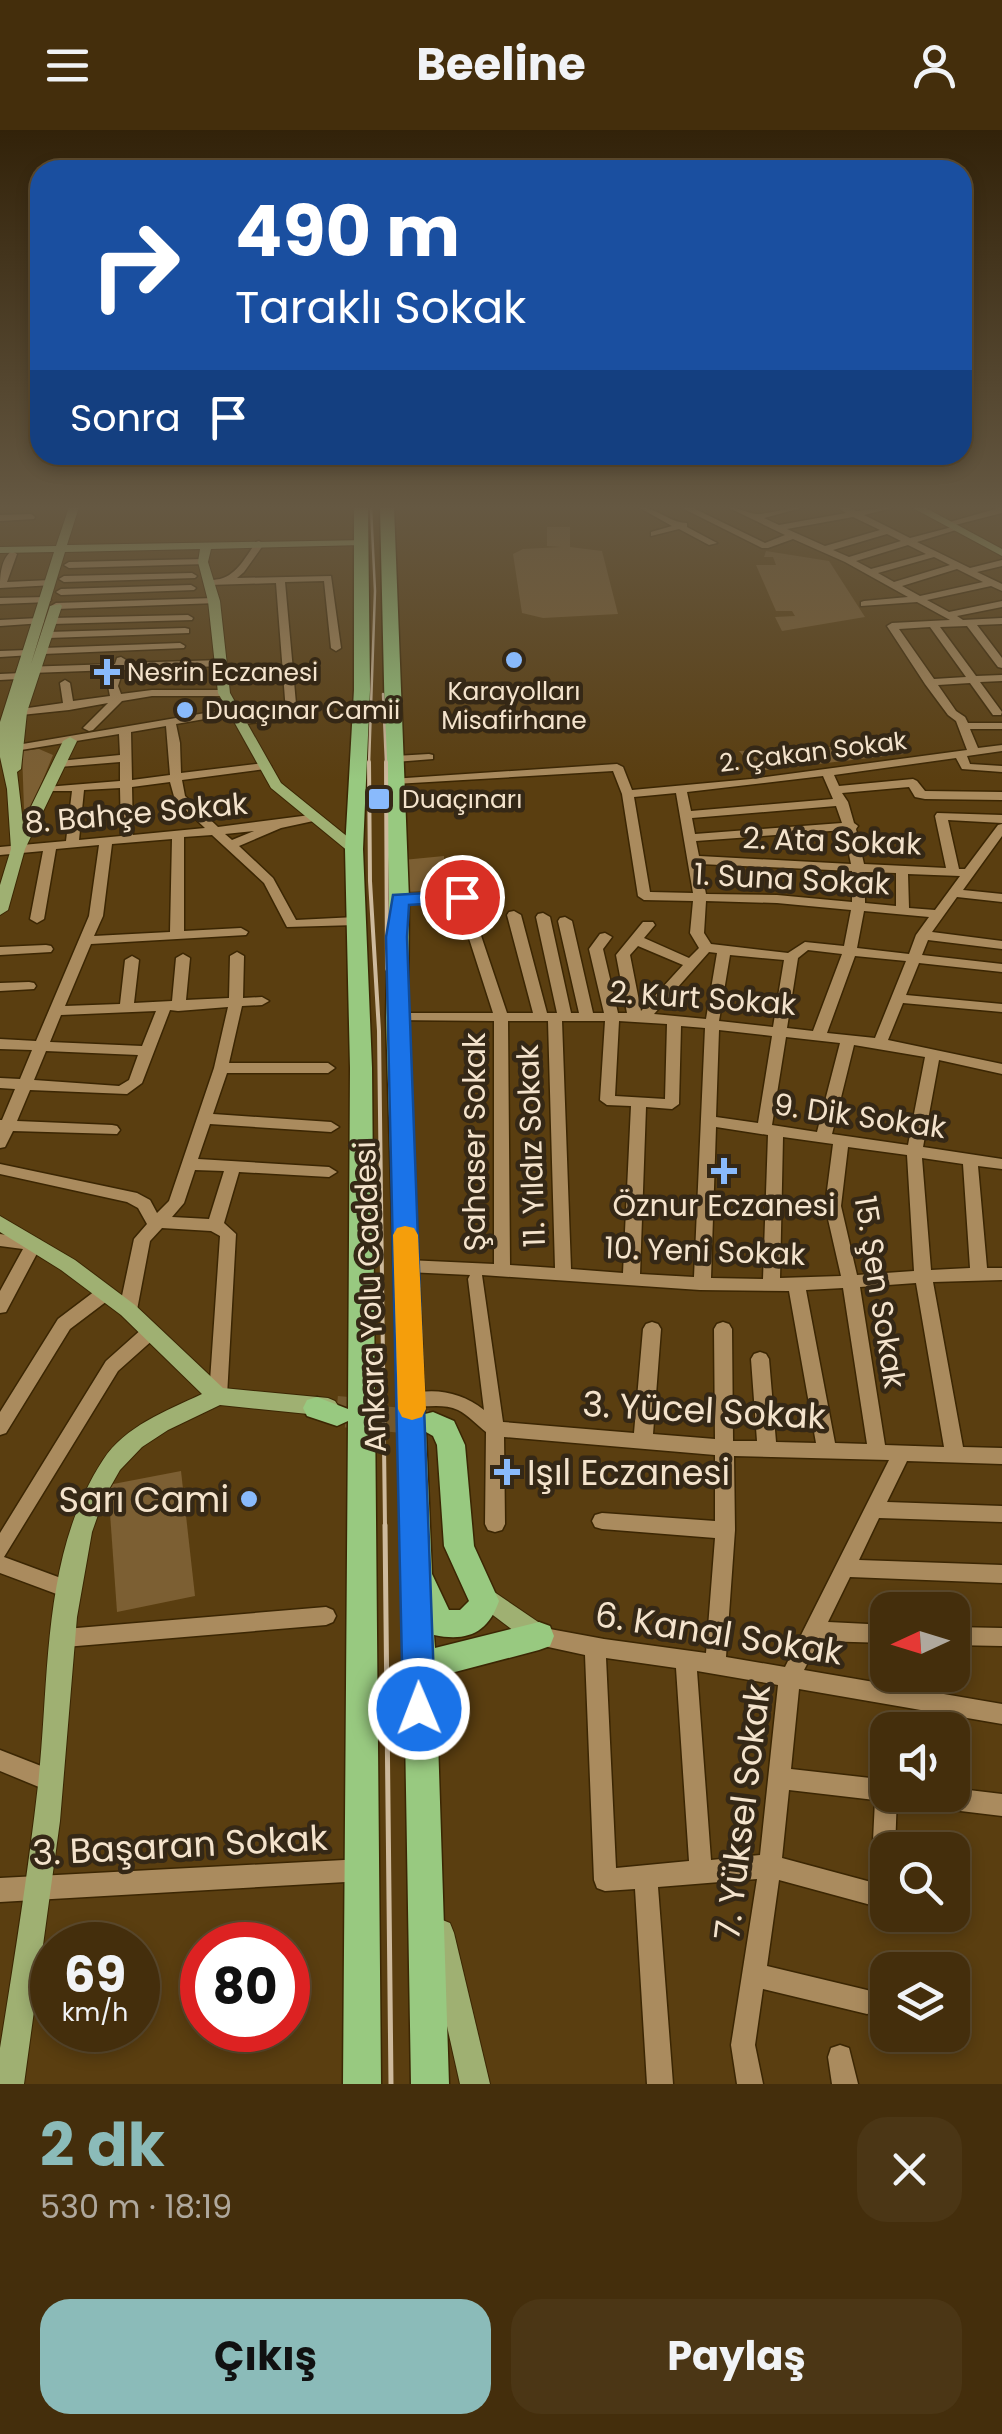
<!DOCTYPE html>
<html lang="tr">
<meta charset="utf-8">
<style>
body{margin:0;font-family:Poppins,sans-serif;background:#4b3615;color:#f1f3f6;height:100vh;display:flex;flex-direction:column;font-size:38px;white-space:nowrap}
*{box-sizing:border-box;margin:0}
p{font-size:32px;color:#afa89d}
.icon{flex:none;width:55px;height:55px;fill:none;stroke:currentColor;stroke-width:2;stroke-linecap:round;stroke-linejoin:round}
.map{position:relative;height:1954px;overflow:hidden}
.side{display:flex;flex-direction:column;background:#442e0c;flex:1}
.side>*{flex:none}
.guide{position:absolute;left:30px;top:30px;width:942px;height:305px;border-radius:30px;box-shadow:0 5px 15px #0003,0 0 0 2px #5c4a2d;background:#1a4fa0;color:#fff;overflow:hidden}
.needle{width:65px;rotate:266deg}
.buttons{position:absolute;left:870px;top:1462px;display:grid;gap:20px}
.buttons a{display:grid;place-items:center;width:100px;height:100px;border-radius:20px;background:#442e0c;box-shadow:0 5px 15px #0003,0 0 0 2px #5c4a2d;font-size:50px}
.speed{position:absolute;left:30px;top:1792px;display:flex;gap:20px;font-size:50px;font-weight:700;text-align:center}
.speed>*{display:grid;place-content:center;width:130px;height:130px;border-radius:50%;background:#442e0c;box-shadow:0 5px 15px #0003,0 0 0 2px #5c4a2d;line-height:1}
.speed small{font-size:25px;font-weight:400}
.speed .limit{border:15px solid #d22;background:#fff;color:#111}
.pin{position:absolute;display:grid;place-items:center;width:85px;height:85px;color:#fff;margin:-42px;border:5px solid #fff;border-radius:50%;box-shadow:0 2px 10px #0007}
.me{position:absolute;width:110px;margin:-55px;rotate:359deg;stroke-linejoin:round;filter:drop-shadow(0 0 8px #0008)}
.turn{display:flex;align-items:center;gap:35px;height:210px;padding:0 40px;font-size:45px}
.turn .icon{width:130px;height:130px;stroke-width:2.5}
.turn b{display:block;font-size:70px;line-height:85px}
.then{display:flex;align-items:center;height:95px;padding:0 40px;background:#0003;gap:20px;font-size:38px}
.round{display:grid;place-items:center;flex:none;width:105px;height:105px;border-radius:30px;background:#4b3615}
.summary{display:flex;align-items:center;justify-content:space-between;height:170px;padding:0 40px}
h1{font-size:60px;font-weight:700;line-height:75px;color:#8bbbb9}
.button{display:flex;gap:20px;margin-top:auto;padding:20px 40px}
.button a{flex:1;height:115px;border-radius:30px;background:#8bbbb9;color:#111;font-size:40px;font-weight:700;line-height:115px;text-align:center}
.button a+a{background:#4b3615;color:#f1f3f6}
header{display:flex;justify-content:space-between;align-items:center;height:130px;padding:0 40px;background:#442e0c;font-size:45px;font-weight:700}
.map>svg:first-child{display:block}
</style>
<header><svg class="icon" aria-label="menu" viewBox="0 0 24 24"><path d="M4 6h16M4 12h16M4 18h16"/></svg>Beeline<svg class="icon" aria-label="person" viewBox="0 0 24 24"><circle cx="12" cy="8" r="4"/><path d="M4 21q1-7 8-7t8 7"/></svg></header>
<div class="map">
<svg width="1002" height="1954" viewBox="0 0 1002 1954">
<rect width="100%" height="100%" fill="#5a3e10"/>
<g fill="#7c5f33">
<polygon points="547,397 570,397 570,417 602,421 618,484 543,488 522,483 513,424 523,419 561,417 547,416"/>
<polygon points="766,421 829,431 865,487 782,501 775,487 795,486 792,481 776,481 756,435 776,435 773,427 764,427"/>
<polygon points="897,614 904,624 757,641 739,621"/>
<polygon points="39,619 53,625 31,679 24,679 22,621"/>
<polygon points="444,726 446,760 404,762 403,730"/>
<polygon points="181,1341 195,1466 117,1482 108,1355"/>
</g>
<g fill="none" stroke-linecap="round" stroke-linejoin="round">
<polyline stroke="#71572c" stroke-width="20" stroke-dasharray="20 10" stroke-linecap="butt" points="337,1276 418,1283"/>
<polyline stroke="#71572c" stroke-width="25" stroke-dasharray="25 12" stroke-linecap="butt" points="346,1285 428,1293"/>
<g stroke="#3b2603" stroke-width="3">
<g id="minor">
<path d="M638,377C656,377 670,393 687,393V397L717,413L709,415L679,399L651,406V402L672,396Z"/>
<path d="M680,377H691L765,413L785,405L727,377C739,377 750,385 761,384C776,382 790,377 805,377L764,388L779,395L846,383L837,377H848L856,381L896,377L864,385L910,408L956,396V400L917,412L970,438L1002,430V436L977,442L1002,454V461L991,456L927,470L949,482L1002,471V477L957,486L963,490L1002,488V494L977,495L1002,528V538L998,537L967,496L940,497L976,546L1002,545V551L980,552L1002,582L1001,585H993L970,553L938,555L956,581L965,587L968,593H1002V599H970L978,618L1002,615V621L967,626L970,634L1002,636V642L962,639L956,628L834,645L839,656L913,649L917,651L925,661L1002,662V670L925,669L915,667L909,657L842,663L848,672L854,693L858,696L856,699L864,734L946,738L935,686L937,683L1002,685V693L948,690L959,739H965L998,695L1002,694V706L963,760L1002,764V772L957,767L932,802L1002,811V819L928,810L922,825L1002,834V842L919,833L906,865L1002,874V882L903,873L888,910L1002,934V944L939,930L923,1017L1002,1029V1039L978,1036L987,1138H1002V1150L933,1152L963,1317L1002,1318V1334L907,1331L887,1372L1002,1376V1392L879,1388L859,1430L1002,1435V1453L850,1447L828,1492L888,1495V1513L819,1511L804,1540L1002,1574V1594L799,1559L791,1639L888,1650V1665H897L895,1720H888V1775L882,1778L779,1750L767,1836L867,1860L876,1863L879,1872L876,1881L867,1884L763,1859L755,1915L763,1954H737L731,1915L757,1749L658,1757L673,1954H647L635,1759L605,1761L597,1758L594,1750L585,1525L539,1515L532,1513L529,1506L532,1499L539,1497L604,1509L706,1523L715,1408L602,1399L595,1397L592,1391L595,1385L602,1383L715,1391V1325L504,1307L505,1394L502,1400L495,1402L488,1400L485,1394L486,1302C477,1295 468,1285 458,1280C442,1272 422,1279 406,1275L403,1270L406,1265C434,1257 461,1262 484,1280L468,1149L470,1145L407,1142L401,1140L399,1136L401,1132L407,1130L494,1134V891L392,890L390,887L397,883H493L457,771L399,773L393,769L399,765L467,764L507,883H533L507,785L509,782L514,781L521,785L547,883H557L536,787L538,784L543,783L550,787L571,883H579L558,791L560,788L565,787L572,791L593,883H604L589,819L600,804L605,803L612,807L603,819L618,883H627L616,825L643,792H653L655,795L644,808L689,828L699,818L690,803L693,771L644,770L638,766L622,664L613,641L395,654L389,651L391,649L617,634L623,637L632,660L751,649L967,620L956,591L948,585L925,554L887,496L892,493L950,490L917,472L861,476V472L864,471L908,467L845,432L793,409L768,418H762ZM853,387L880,400L825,416L787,399ZM887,404L901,411L849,427L833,420ZM908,415L926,424L871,439L856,431ZM934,427L950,435L894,452L878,443ZM957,439L983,452L920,466L902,456ZM930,497L966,547L934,549L899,499ZM823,646L833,669L691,681L687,662ZM676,663L693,763L650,762L634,667ZM836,676L842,693L695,704L692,688ZM844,700L851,734L699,726L696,711ZM700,734L852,741V772L777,765L706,764ZM865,742L896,743V776L865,773ZM908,744L960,746L935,780L909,778ZM706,771L777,773L851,780L844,816L805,812L788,823L711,814L704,803ZM864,781L929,787L916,805L909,824L857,818ZM638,816L683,835L641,881L630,825ZM808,820L842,824L813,901L787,898L798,828ZM709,822L717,823L706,889L654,884ZM730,825L784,830L773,897L719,891ZM855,826L906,831L875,908L827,903ZM508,891H548L555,1138L510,1135ZM562,891H605L600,970L607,975L631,976L623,1143L571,1139ZM619,891L667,894L665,969L615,966ZM681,896L705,898L694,1147L640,1144L646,977L672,979L679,974ZM719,900L772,906L758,993L716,987ZM786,907L840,913L817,1002L772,995ZM854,915L925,927L908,1015L832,1004ZM716,997L768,1005L763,1149L711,1148ZM783,1007L833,1014L825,1076L841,1146L780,1148ZM848,1017L907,1025L914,1141L857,1145L841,1076ZM922,1028L963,1034L970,1138L931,1140ZM482,1145L700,1160L789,1161L816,1313L776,1312L769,1229L766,1224L760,1222L754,1224L751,1229L757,1311H733L732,1199L729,1194L723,1192L717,1194L714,1199L715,1309L653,1304L661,1199L658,1194L652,1192L646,1194L643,1199L634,1303L503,1292ZM916,1153L944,1317L885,1315L860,1157ZM843,1158L867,1314L835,1313L806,1160ZM734,1326L889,1330L785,1537L726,1527L735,1400ZM606,1528L676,1538L689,1731L616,1738ZM697,1541L778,1555L760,1725L711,1730ZM789,1660L875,1670L871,1752L782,1728Z"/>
<polygon points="1002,377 1002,383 955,395 950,392"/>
<polygon points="31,384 35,387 34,389 0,391 0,385"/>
<path d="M259,411L264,414L244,442L237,448L331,446L341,518L336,521L331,518L324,451L285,452L297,585L292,588L243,594L237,591L239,589L286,582L276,453L209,455L204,452C209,450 215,450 220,449C237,445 247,425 256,412Z"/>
<path d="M12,421L17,424L7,452L51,450L54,451V455L0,458C0,446 1,428 12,421Z"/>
<polygon points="203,429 208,432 206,434 69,438 64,435 69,432"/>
<polygon points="192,443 197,446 195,448 64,452 59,449 64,446"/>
<polygon points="191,455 196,458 194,460 61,465 56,462 61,459"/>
<polygon points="46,467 51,470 49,472 0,474 0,468"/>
<polygon points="214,468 217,469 217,473 56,479 51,476 56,473"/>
<polygon points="188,485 193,488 192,490 52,494 47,491 52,488"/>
<polygon points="39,488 44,491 43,493 0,496 0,490"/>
<polygon points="185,498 189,499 189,503 48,508 43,505 48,502"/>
<polygon points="180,513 185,516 184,518 43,524 38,521 43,518"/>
<polygon points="28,520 33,523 32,525 0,527 0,521"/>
<polygon points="121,527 126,530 125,533 221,530 226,533 221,536 123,540 118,556 121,564 152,560 224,560 229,563 224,566 152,566 122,571 93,600 89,601 83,598 108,573 69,580 21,585 16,582 21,579 63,573 60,553 65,550 70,553 73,571 110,566 108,556 113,540 31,543 36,546 35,548 0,550 0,544 22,543 17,540 22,537 115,534 117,528"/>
<path d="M235,578L240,581L239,583L176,594L180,613L181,643L265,633L271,636L265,639L182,650L185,666L218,697L318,684V690L281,698L239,716L273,748L296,790L356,787L363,791L356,795L287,797L264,753L212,705L184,707V801L241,798L248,802L246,805L91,814L65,876L120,874L125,830L132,826L139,830L134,873L172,871L176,828L183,824L190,828L186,870L229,868L230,826L237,822L244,826L243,868L262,867L269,871L262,875L242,876L229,933H328L335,938L328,943H227L213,984L331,992L339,997L331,1002L210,994L198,1029L329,1037L337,1042L329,1047L239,1042L224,1093L236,1104L227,1266L224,1271L218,1273L212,1271L209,1266L220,1106L211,1101L162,1098L150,1111L137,1180L134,1185L128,1187L122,1185L119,1180L134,1109L147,1094L138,1078L127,1072L0,1044V1034L137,1063L150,1070L157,1083L169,1071L214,938L228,877L178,881L170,880L142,953L127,964L30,960L17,991L112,995L117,996L120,1000L117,1004L13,1001L5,1017L0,1018V990H2L15,959L0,958V948L20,949L32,920L0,919V909L36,911L89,786L99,715L56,719L44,789L37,793L30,789L43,721L0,725V717L66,711L72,661H46V657L120,651V632L59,637L53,634L59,631L120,625L119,604L15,621L9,618L11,616ZM166,596L170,645L132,650L131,602ZM170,652L175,670L205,698L133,705L132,657ZM120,658L121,706L79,710L84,660ZM254,701L232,710L225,704ZM172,709L170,802L94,806L103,786L112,714ZM156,881L142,916L50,912L61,885ZM46,921L138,925L129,950L119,956L34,950ZM195,1040L224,1041L209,1089L172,1087L184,1073Z"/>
<polygon points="429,624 433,625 433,629 395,632 389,629 395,626"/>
<polygon points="46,815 51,816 53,819 51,822 0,825 0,817"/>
<polygon points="29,852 34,853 36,856 34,859 0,861 0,853"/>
<polygon points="0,1104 40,1110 42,1114 6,1182 0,1183 0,1161 23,1119 0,1116"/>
<polygon points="105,1157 111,1158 113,1163 111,1168 70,1199 6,1303 0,1305 0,1282 58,1189 99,1158"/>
<polygon points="149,1196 155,1198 158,1203 155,1208 118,1241 4,1427 77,1454 80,1460 77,1466 70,1469 0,1443 0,1403 106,1231 143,1198"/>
<polygon points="326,1477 333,1480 336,1486 333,1492 326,1495 65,1517 58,1515 55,1508 58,1501 65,1499"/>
<polygon points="952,1497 1002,1498 1002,1516 952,1515"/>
<polygon points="0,1620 59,1643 62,1651 59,1659 51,1662 0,1641"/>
<polygon points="952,1658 1002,1664 1002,1686 919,1676 911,1673 908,1665 952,1665"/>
<polygon points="363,1729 371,1732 374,1740 371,1748 363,1751 0,1772 0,1748"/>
<polygon points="840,1915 849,1918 858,1954 832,1954 828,1927 831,1918"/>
</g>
</g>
<g stroke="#3b2603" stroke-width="2">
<g id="major">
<polygon points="69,377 79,377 67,415 367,410 367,414 363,415 211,419 208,432 220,471 230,563 281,653 359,716 359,722 349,722 271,658 218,563 208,471 198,432 200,419 65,422 31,534 50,476 60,474 62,476 27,582 21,639 17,642 23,693 63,611 70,607 77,611 25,719 8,780 0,785 0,755 11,719 7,659 0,627 0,592 54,422 0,423 0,417 56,416"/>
<polygon points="911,377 924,377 1002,419 1002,426"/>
<path d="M0,1086L75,1130L135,1175L223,1258L328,1268L335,1271L339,1277L335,1283L328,1286L220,1275L168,1300L142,1317L120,1340L104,1368L92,1402L77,1487L60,1691L24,1954H0V1918C14,1831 28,1743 38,1655C50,1548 41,1425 103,1330C125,1296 166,1281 202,1264L121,1185L61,1140L0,1102Z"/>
<polygon points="481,1453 547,1498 551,1506 547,1514 539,1517 531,1514 473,1470 469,1463 473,1456"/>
<polygon points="440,1789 450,1793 454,1803 490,1954 460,1954 426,1803 430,1793"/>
</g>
</g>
<g stroke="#3b2603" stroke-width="3">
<g id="highway">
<polygon points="354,377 368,377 370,560 363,719 372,938 381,1954 343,1954 348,1291 337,1296 307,1286 303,1278 307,1270 317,1267 348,1279 350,938 345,719 354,560"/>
<path d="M380,377H394L409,769L408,887L425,1284L433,1282L454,1291L465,1315L474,1416L499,1471C488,1503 467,1512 434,1505L435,1518L539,1492L550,1496L554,1506L550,1516L539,1520L436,1547L449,1954H411L402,1425L386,887L389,769ZM426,1302L433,1306L437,1315L444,1416L469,1471L460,1480H449L432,1444Z"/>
</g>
</g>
<use href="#minor" fill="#aa8b5e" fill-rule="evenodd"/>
<use href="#major" fill="#9fb072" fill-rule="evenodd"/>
<use href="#highway" fill="#98c980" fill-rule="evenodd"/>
<g stroke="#ceba9d" stroke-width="2.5">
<polyline points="383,564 386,634"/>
<polyline points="369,634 375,461 371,377"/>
</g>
<g stroke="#ceba9d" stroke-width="4">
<polyline points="369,632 370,751 379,901 385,1397"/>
<polyline points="386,632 387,839"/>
</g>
<polyline stroke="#ceba9d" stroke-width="5" points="385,1395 391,1954"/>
</g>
<linearGradient id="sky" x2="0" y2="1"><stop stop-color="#322209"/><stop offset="0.58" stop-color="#655842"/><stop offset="1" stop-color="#655842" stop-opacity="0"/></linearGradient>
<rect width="1002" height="651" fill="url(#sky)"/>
<polygon fill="#1a73e8" stroke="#114b97" stroke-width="2.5" points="462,761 471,767 469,771 409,775 407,807 435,1579 430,1590 419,1594 408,1590 403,1579 386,807 393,765"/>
<polygon fill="#f59e0b" points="405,1096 414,1098 418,1105 426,1279 422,1287 412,1290 402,1287 398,1279 393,1105 397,1098"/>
<g fill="#89bafc" stroke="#352816" stroke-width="4">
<circle cx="514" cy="530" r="10"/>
<path d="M102 527h10v10h10v10h-10v10h-10v-10h-10v-10h10z"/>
<circle cx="185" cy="580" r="10"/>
<rect x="367" y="657" width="24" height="24" rx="5"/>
<path d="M719 1026h10v10h10v10h-10v10h-10v-10h-10v-10h10z"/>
<path d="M502 1327h10v10h10v10h-10v10h-10v-10h-10v-10h10z"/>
<circle cx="249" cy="1369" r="10"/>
</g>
<g text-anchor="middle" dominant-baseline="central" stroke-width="9" stroke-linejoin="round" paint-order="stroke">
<g font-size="25" fill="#f4e3cc" stroke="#352816" text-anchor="start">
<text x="127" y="542">Nesrin Eczanesi</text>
<text x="514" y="561" text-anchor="middle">Karayolları<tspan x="514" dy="29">Misafirhane</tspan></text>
<text x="205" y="580">Duaçınar Camii</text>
<text x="402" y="669">Duaçınarı</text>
</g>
<g font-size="25" fill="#f4e3cc" stroke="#352816">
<text transform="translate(813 622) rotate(-7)">2. Çakan Sokak</text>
</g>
<g font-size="30" fill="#f4e3cc" stroke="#352816">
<text transform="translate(136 683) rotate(-5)">8. Bahçe Sokak</text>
<text transform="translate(832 711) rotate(2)">2. Ata Sokak</text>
<text transform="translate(792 749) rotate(3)">1. Suna Sokak</text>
<text transform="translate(703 868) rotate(4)">2. Kurt Sokak</text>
<text transform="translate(860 986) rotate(8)">9. Dik Sokak</text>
<text transform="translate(474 1012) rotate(-90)">Şahaser Sokak</text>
<text transform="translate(531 1016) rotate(-92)">11. Yıldız Sokak</text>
<text transform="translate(705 1121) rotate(2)">10. Yeni Sokak</text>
<text transform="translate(880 1162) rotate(81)">15. Şen Sokak</text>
<text transform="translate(370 1167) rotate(-92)">Ankara Yolu Caddesi</text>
</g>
<g font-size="30" fill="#f4e3cc" stroke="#352816">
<text x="724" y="1075">Öznur Eczanesi</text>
</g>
<g font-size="35" fill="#f4e3cc" stroke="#352816">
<text transform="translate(704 1280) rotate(3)">3. Yücel Sokak</text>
<text transform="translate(719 1503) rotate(9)">6. Kanal Sokak</text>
<text transform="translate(742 1682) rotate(-83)">7. Yüksel Sokak</text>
<text transform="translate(180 1715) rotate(-3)">3. Başaran Sokak</text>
</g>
<g font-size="35" fill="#f4e3cc" stroke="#352816" text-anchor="start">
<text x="527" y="1342">Işıl Eczanesi</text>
<text x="229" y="1369" text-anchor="end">Sarı Cami</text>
</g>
</g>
</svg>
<div class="buttons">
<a><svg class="needle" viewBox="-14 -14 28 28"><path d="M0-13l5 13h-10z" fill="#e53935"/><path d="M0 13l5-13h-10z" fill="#afa89d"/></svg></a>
<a><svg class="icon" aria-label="sound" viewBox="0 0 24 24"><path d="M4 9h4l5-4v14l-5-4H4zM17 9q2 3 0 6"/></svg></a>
<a><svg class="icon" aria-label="search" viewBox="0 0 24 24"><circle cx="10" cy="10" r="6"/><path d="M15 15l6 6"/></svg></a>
<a><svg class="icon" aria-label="layers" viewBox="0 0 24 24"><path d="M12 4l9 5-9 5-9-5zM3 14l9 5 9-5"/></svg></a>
</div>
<div class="speed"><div>69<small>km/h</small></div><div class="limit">80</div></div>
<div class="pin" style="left:462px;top:767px;background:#d93025"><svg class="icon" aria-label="arrive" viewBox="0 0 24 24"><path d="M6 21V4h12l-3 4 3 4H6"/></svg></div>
<svg class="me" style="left:419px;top:1579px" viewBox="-20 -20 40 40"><circle r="17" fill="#1a73e8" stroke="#fff" stroke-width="3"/><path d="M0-11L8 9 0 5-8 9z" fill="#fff"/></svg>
<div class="guide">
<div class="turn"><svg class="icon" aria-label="right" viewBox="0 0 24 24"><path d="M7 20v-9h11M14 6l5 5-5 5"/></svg><div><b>490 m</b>Taraklı Sokak</div></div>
<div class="then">Sonra<svg class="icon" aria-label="arrive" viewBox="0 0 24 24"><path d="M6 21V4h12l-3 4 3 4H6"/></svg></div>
</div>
</div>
<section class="side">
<div class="summary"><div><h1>2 dk</h1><p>530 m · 18:19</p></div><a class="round"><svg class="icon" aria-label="close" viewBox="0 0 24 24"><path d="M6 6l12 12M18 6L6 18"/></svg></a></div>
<div class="button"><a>Çıkış</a><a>Paylaş</a></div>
</section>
